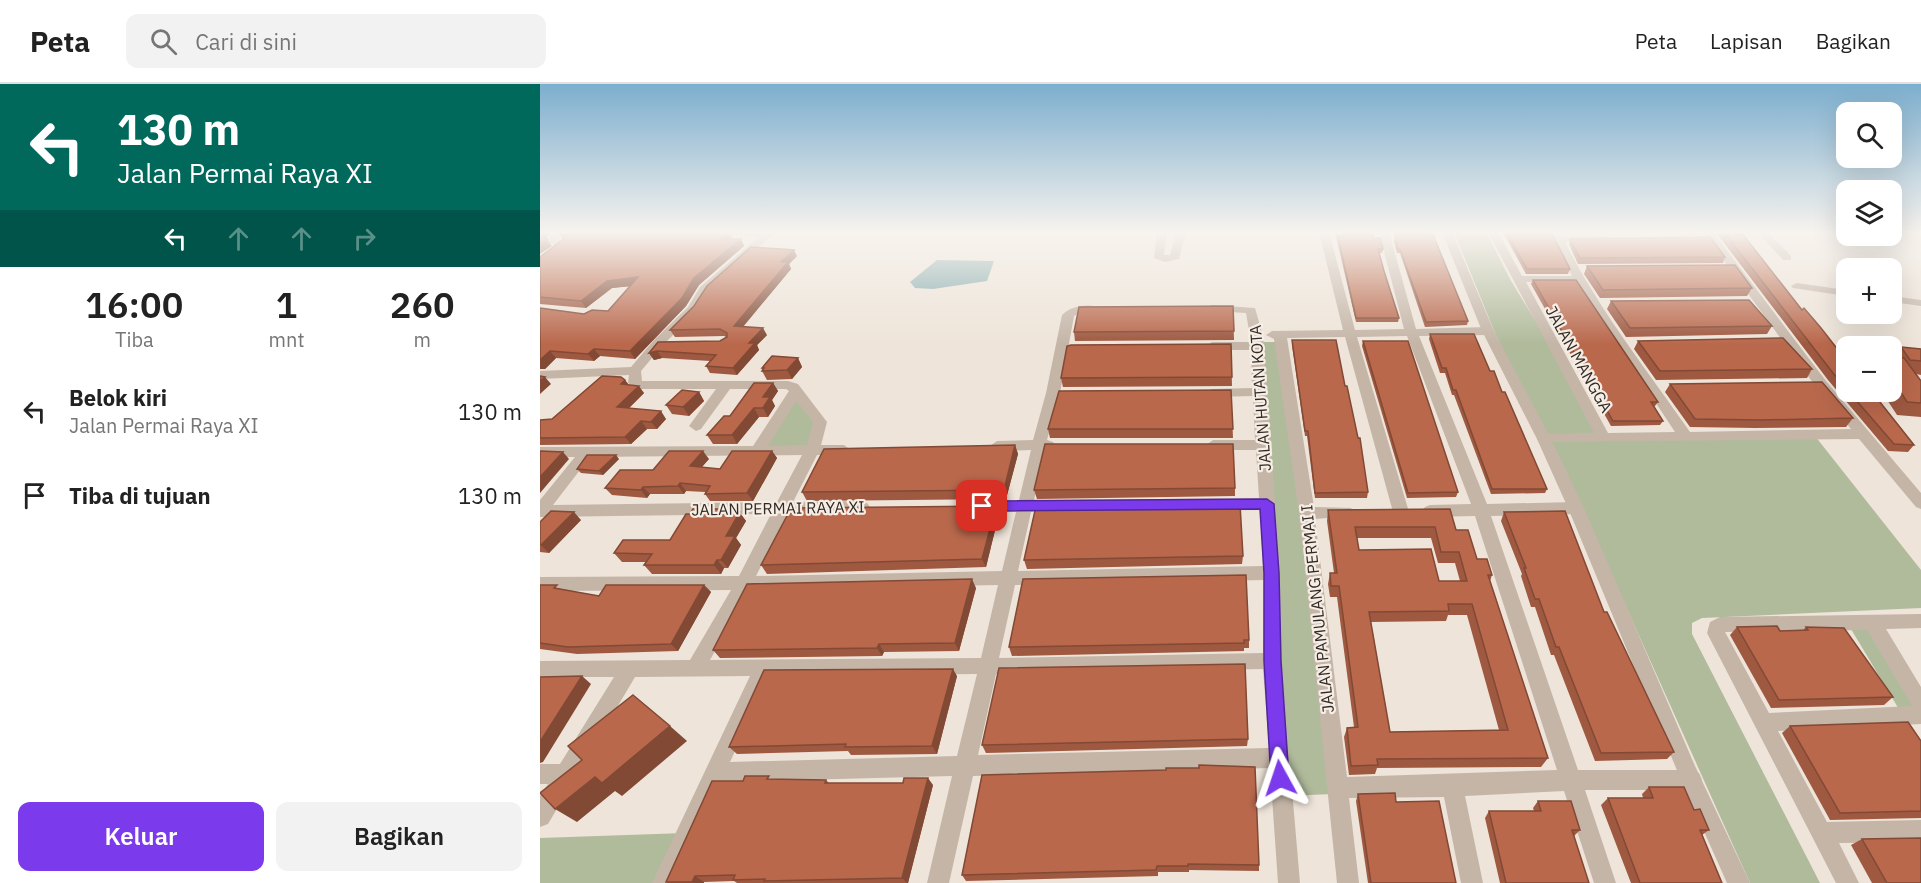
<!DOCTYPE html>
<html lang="id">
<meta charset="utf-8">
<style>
body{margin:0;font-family:"IBM Plex Sans",sans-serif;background:#f2f2f2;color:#222;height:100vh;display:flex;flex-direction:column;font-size:22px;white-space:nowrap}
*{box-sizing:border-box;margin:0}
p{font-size:20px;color:#767676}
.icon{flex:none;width:33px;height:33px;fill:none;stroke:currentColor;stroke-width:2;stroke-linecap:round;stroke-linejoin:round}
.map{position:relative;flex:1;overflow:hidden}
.drawer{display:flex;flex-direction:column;background:#fff;width:540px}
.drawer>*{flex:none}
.banner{background:#00695c;color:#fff;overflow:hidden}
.controls{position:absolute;left:1296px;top:18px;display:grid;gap:12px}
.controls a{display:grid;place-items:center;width:66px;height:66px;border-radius:12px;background:#fff;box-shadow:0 6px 24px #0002;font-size:30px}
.pin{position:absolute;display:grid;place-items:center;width:51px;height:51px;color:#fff;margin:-26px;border-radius:12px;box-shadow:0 3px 9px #0006}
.me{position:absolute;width:66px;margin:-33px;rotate:355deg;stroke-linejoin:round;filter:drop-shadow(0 0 4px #0008)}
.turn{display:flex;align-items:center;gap:21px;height:126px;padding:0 18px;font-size:27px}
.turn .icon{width:78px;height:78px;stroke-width:2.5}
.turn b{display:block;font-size:42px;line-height:51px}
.lanes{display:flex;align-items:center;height:57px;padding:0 18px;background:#0003;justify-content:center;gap:30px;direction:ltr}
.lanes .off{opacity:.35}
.eta{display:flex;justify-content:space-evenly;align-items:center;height:102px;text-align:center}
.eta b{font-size:36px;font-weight:600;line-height:42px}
.cta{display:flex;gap:12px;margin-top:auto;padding:12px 18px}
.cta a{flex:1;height:69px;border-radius:12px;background:#7c3aed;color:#fff;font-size:24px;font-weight:600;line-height:69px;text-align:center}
.cta a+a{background:#f2f2f2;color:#222}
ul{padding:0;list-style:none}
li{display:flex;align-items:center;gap:18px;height:84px;padding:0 18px}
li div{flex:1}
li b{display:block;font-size:22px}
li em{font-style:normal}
header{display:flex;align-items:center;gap:36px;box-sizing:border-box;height:84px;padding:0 30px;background:#fff;border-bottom:2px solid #e0e0e0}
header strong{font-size:28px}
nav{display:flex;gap:33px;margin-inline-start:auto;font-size:21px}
.search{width:420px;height:54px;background:#f2f2f2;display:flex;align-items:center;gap:15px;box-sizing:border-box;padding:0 21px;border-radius:12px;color:#767676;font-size:22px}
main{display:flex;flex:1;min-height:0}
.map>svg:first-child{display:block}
</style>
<header>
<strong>Peta</strong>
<div class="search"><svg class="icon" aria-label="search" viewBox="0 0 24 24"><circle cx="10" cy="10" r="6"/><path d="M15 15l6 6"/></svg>Cari di sini</div>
<nav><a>Peta</a><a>Lapisan</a><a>Bagikan</a></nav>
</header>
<main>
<section class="drawer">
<div class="banner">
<div class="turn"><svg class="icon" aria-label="left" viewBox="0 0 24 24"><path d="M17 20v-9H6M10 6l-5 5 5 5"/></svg><div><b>130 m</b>Jalan Permai Raya XI</div></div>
<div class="lanes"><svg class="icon" aria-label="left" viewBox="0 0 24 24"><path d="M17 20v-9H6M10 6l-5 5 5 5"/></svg><svg class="icon off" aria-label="ahead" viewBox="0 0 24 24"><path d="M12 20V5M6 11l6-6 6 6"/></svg><svg class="icon off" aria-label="ahead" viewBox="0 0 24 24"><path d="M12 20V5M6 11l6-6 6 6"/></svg><svg class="icon off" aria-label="right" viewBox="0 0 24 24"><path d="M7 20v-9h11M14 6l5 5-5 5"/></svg></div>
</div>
<div class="eta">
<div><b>16:00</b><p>Tiba</p></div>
<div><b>1</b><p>mnt</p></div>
<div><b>260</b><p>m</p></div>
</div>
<ul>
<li><svg class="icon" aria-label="left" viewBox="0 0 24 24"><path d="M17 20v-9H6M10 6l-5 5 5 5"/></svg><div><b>Belok kiri</b><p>Jalan Permai Raya XI</p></div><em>130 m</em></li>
<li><svg class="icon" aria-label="arrive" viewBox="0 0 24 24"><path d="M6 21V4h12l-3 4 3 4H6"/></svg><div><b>Tiba di tujuan</b></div><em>130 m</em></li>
</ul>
<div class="cta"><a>Keluar</a><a>Bagikan</a></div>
</section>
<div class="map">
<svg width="1381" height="799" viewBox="0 0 1381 799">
<rect width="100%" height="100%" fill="#eee4d9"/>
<g fill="#b0bb9b">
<polygon points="914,148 946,148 970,195 1067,355 1275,352 1381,486 1381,524 1162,534 1152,539 1152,550 1280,799 1210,799 1044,429 955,249"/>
<polygon points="711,258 739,258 793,710 744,712"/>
<polygon points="256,307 280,338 272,367 217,367"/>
<polygon points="1333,539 1381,620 1363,632 1308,540"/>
<polygon points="145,749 123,799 0,799 0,754"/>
</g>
<polygon fill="#7ba5a8" points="397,176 454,177 447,197 393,205 375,204 370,198"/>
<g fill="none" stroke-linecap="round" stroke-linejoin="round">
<g fill="#c4b5a7" fill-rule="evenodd">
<polygon points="14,148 25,148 18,155 29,161 0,181 0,173 16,162 6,156"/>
<path d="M184,148H236L169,207L157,227L122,262L101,287L102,297H248L258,300L287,338L281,361H304L311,366L304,371H277L253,418L322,417L327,419L330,423L327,427L322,429L247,430L216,492L462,487L476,428H436L431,426L428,422L431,418L436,416H479L491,366L457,367L450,362L457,357L493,356L506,309L522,231C531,221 553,218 564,226C555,233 543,226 534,232L520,309L507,356L513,358L515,361L513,364L505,366L494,416L501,418L504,422L501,426L491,428L478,487L723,482L720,426L523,428L518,426L515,422L518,418L523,416L719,414L716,366H673L666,361L673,356H715L713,312L672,313L665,309L672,305L712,304L711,266H672L666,262L672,258H711L706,229L672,227L666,224L672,221L715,224L723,252L740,489L741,577L760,799H738L730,684L433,692L409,799H387L412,692L181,698L135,799H112L210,592L95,593L8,740L0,743V712L8,700H0V680H20L74,593H0V577L150,576L191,506L0,507V493L199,492L231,430L0,433V416L35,373H0V363L213,362L249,307L246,305H190L161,345L156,347L149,342L176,305H97L88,299L89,291L0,295V287L91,283L114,256L148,223L160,203L219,153L189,151ZM256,317L273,338L267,361L228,362ZM262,371L237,418L13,421L50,373ZM724,496L723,569L459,574L475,501ZM458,501L441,574L170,576L209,506ZM723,585L729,664L438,671L456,590ZM437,590L417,672L190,678L229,592Z"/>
<polygon points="617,148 627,148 624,171 630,171 636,148 646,148 639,175 625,178 614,174"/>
<path d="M779,148H789L815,246L864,245L839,148H849L876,245L948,243L954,247L948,251L879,252L947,420L1036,418L1041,420L1044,424L1041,428L1036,430L951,432L1038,686H1152L1159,689L1162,696L1159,703L1152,706H1045L1076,799H1054L1024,707L925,712L943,799H921L904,713L809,714L819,799H797L759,429L734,255L726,251L732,247L803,246ZM867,252L931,420L890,421L885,423L882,427L885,431L890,433L935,432L1017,686L807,693L775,435L811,432L814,428L811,424L774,423L747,254L805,253L853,428L856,432H866L869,428L817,253Z"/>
<path d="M948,148H958L982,192H1032L1010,148H1020L1022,152H1068V156L1064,157L1025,158C1059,226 1107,286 1150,348L1311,345L1276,303L1163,148H1173L1286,297L1381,409V425L1376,423L1319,355L999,358L997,355L1004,350L1054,349ZM986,198H1036L1135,348L1068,349Z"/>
<polygon points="1217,148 1228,148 1251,172 1251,176 1243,176"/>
<polygon points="1257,199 1306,206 1306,212 1253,204 1251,202"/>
<polygon points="1352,212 1381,216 1381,222 1352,218"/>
<path d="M1381,530V544L1346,545L1381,603V640L1238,647L1287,738L1381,736V758L1299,759L1319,799H1296L1167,549L1170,538L1180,533ZM1327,546L1372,622L1229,629L1185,548Z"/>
</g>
<polygon fill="#c4b5a7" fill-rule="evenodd" points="902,148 912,148 954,247 1011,355 1044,424 1155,682 1210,799 1187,799 1141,696 1028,424 997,355 942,247"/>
</g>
<g fill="#9f5941" fill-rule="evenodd">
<polygon points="17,148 193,154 191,155 201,155 204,162 159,201 146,222 95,275 60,272 54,277 16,274 5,285 0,285 0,224 44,230 68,227 90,202 72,204 46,224 0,220 0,173 23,155"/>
<polygon points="795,148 832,148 834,154 843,165 842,169 839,169 844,187 859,234 858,238 816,238"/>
<polygon points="854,148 892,148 928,237 927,241 885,243 860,169 857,169 854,158 855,153"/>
<polygon points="963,148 1011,148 1030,185 1028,190 986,190"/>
<polygon points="1022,148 1145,148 1023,150"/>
<polygon points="1179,148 1201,148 1262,226 1306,276 1306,308 1332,308 1374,361 1368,368 1348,367 1288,296 1178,151"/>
<polygon points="1030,155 1185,173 1183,179 1038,180 1029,160"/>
<polygon points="257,172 249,180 251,185 203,242 227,251 217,261 219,266 197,291 170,289 166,282 170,277 122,274 114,276 109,269 180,257 186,253 184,252 135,253 130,246"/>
<polygon points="1047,182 1212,204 1207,212 1060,214 1044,190"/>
<polygon points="993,196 1118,318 1115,322 1114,322 1123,337 1120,341 1071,342 991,200"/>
<polygon points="1071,217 1232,242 1227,250 1086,253 1067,225"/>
<polygon points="693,222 694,256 535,257 534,248"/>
<polygon points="890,250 950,287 962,308 1007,405 1005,409 951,410 914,311 912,311 905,289 900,289 889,255"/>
<polygon points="752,256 805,302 818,354 828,408 827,414 775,414 767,352 765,352 752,261"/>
<polygon points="823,257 918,408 916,413 867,414 822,262"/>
<polygon points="1098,257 1272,285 1267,294 1116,296 1094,265"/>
<polygon points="691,260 692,302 523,303 521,294"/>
<polygon points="1361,263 1381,265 1381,291 1376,290 1381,297 1381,333 1357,331 1342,308 1352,308 1352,272 1354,272"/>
<polygon points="258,274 262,283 252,295 227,296 222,287 223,286 222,284"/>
<polygon points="85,296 89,301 104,309 89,324 126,335 117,345 107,345 91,360 0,361 0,336 12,335"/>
<polygon points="233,299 238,307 232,316 235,322 228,333 219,333 197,360 173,360 167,351 190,332"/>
<polygon points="1130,300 1313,334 1306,343 1215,344 1150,343 1125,308"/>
<polygon points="691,306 693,354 510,354 508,345"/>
<polygon points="159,308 164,317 149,332 132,330 126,321"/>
<polygon points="475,361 478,370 466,415 267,417 262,408"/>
<polygon points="232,367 237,374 213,417 170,417 165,410 165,408 146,407 144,410 110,410 107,414 72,411 65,404 169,375 161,383 180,385"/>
<polygon points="79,375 63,391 41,389 37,385"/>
<polygon points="695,404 695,412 497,415 494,406"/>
<polygon points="456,422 459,430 446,483 227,490 221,481"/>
<polygon points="197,425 206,437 196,454 201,461 188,484 184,484 181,490 112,490 104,481 106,478 82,478 74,469 130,456"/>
<path d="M788,426L916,446L937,475L952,491L950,497L1008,674L1001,683L837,684L835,690L809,691L804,653L807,644L814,643L797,513H790L788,500L790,489H794L787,437ZM817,454H891L898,479H915L920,497H899L819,466ZM908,531H927L959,646L850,648L831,538L906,537Z"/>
<polygon points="964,428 1064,528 1134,668 1127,675 1055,677 1014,571 1011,571 995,523 991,523 981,492 982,490 961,437"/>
<polygon points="41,436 9,469 0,468 0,438"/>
<polygon points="703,472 702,480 487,485 484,476"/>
<polygon points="0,501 59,512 164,501 171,508 138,567 37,570 0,565"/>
<polygon points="436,504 419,567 344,568 342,572 180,574 173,566"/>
<polygon points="1197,543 1240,547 1263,546 1266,543 1353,613 1344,621 1231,624 1190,551"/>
<polygon points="709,556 709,564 704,564 704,567 472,572 469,563"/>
<polygon points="417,592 397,670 311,671 308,667 197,670 189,663"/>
<polygon points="1250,642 1381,657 1381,734 1290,736 1242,649"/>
<polygon points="708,655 707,662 446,669 442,661"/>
<polygon points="442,691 719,781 719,787 649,786 649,788 618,788 618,792 426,797 422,791"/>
<polygon points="233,695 286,696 289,699 393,701 368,799 197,799 194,797 164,798 164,799 128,799 126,798 203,697"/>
<polygon points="1109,703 1154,726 1169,746 1162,751 1182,799 1091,799 1061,721 1068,714 1103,714 1102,710"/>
<polygon points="818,710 856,718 916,799 828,799 816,717"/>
<polygon points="998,717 1040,746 1034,752 1049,799 960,799 945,734 949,727 994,727 993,724"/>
<polygon points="1322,755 1381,799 1332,799 1311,761"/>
</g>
<g fill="#824935">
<polygon points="0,148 11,148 4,156 0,151"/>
<polygon points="188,148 190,148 193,154 184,162 181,155"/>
<polygon points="7,155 12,162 0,170 0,160"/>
<polygon points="201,155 204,162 159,201 146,222 95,275 90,267 154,194"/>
<polygon points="254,166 257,172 249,180 251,185 198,249 194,242 241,178"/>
<polygon points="98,193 103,201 72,204 46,224 41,217 67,197"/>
<polygon points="223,244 227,251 217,261 219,266 197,291 193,284 209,259"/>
<polygon points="54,265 60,272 54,277 48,270"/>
<polygon points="10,267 16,274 5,285 0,285 0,276"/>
<polygon points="117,267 122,274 114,276 109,269"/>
<polygon points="258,274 262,283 252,295 247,286"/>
<polygon points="5,293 11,300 0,310 0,297"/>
<polygon points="85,296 91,304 81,300"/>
<polygon points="233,299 238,307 232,316 235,322 228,333 223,324 223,313"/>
<polygon points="99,302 104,309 82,331 77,323"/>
<polygon points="159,308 164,317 149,332 143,323"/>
<polygon points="214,324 219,333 197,360 192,351"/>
<polygon points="121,327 126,335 117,345 111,338"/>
<polygon points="101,337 107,345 91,360 85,353"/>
<polygon points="475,361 478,370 466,415 464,406"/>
<polygon points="163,367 169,375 156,390 150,382"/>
<polygon points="232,367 237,374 213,417 207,409"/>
<polygon points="23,368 29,375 0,409 0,393"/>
<polygon points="76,371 79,375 63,391 59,387"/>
<polygon points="140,399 146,407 144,410 138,402"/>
<polygon points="103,403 110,410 107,414 101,406"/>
<polygon points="456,422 459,430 446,483 442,475"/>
<polygon points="197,425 206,437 196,454 201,461 188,484 181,476 186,452"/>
<polygon points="34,428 41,436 9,469 1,461"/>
<polygon points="177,476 184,484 181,490 174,481"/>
<polygon points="432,495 436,504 419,567 415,559"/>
<polygon points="164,501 171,508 138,567 131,560"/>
<polygon points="339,560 344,568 342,572 337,564"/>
<polygon points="413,585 417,592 397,670 392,662"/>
<polygon points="42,592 51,600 3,678 0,679 0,658"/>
<polygon points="130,642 147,657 82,712 75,707 37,738 15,725 55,693"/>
<polygon points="388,694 393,701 368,799 367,799 362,794"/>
<polygon points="155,792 164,798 164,799 154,799 152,798"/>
</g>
<g fill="#b9684c" stroke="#824935" stroke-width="1.5" fill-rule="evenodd">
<polygon points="17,148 188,148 181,155 201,155 154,194 142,214 90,267 54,265 48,270 10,267 0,276 0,224 44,230 52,226 68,227 98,193 67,197 41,217 0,213 0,173 26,153"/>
<polygon points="797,148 832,148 834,154 840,154 843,165 838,165 844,187 859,234 816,234"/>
<polygon points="856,148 892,148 928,237 886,238 860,165 858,165 855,153 857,153"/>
<polygon points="966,148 1011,148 1030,185 987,185"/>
<polygon points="1184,148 1201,148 1262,226 1264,224 1281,244 1306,276 1306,305 1293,289"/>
<polygon points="0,150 7,155 0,160"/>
<polygon points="1170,153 1185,173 1040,174 1030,155"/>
<polygon points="211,163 254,166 241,178 248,178 194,242 223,244 209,259 215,259 193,284 166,282 176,271 117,267 109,269 118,258 180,257 187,253 187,249 180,245 130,246 154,222 167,202"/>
<polygon points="1195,181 1212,204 1063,206 1047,182"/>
<polygon points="993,196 1036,196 1118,318 1111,318 1123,337 1073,337"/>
<polygon points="1209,216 1232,242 1090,244 1071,217"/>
<polygon points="693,222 694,247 534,248 539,223"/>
<polygon points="890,250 934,250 950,287 954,287 962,308 965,308 1007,405 952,405 916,306 913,306 906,284 902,284"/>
<polygon points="1243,254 1272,285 1120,287 1098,257"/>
<polygon points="752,256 796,256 805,302 807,302 818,354 820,354 828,408 775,409 768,347 765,347"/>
<polygon points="823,257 868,257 918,408 868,409"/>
<polygon points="691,260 692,293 521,294 527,262 531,261"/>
<polygon points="1361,263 1381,265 1381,277 1370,276"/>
<polygon points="232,272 258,274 247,286 222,287 224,284 222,284"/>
<polygon points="1352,272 1364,274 1381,297 1381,319 1367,318 1352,294"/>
<polygon points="0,292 5,293 0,297"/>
<polygon points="62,292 81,293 85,296 81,300 99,302 77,323 121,327 111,338 101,337 85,353 0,354 0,336 12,335"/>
<polygon points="1282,298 1313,334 1221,336 1155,335 1130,300"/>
<polygon points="214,299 233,299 223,313 230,313 223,324 214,324 192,351 167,351 184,332 190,332"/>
<polygon points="142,306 159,308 143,323 126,321"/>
<polygon points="691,306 693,345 508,345 519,307"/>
<polygon points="1309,308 1332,308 1374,361 1354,360"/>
<polygon points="505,360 693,360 695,404 494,406"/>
<polygon points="475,361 464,406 262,408 284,365"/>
<polygon points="0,367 23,368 0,393"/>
<polygon points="129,367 163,367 150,382 180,385 192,367 232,367 207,409 165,410 170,402 140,399 138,402 103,403 101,406 65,404 80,386 113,386"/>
<polygon points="47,371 76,371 59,387 37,385"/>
<polygon points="700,420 703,472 484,476 496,422"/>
<polygon points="456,422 442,475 221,481 250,426 254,424"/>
<polygon points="153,425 197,425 195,428 200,428 186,452 195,452 181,476 177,476 174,481 104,481 112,470 74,469 83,456 130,456 146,430 150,430"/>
<path d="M910,425L916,446H928L937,475H947L952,491H948L1008,674L837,675L838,681L811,682L807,644L818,643L799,502H791L790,489H797L788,426ZM815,443H895L901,468H919L927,497H899L891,465L819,466ZM908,520H932L968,646L850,648L829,528L909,527Z"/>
<polygon points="11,427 34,428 1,461 0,461 0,438"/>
<polygon points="1025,427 1064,528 1067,528 1134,668 1061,669 1019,563 1016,563 999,515 995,515 984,484 986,484 964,428"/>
<polygon points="706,491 709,556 704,556 704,559 469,563 483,495"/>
<polygon points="432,495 415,559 339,560 337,564 173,566 207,500"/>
<polygon points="0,501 17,501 14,504 59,512 66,501 164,501 131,560 28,563 0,559"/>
<polygon points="1237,542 1240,547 1268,546 1266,543 1304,544 1353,613 1239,616 1197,543"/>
<polygon points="705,580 708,655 442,661 459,584"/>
<polygon points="413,585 392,662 305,663 306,660 189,663 224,586"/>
<polygon points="42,592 0,658 0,593"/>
<polygon points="93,611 130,642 62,699 55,693 15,725 0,709 42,676 28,662"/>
<polygon points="1368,638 1381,657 1381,727 1300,729 1250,642"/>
<polygon points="659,681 715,683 719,781 648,780 648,782 617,782 616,786 422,791 442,691 626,686 626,684 659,684"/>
<polygon points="205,692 229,692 227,695 286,696 285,699 363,699 364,694 388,694 362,794 224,797 225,795 193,796 195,791 155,792 152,798 126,798 172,697 203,697"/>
<polygon points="1109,703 1144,703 1154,726 1160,725 1169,746 1160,746 1182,799 1100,799 1068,714 1113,714"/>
<polygon points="855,709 856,718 899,717 916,799 831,799 818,710"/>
<polygon points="998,717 1031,717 1040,746 1032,746 1049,799 966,799 949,727 1001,727"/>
<polygon points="1381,754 1381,799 1347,799 1322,755"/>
</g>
<linearGradient id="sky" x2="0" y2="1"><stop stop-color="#7caece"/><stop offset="0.57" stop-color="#f7f3ee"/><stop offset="1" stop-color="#f7f3ee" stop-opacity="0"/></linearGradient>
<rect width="1381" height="260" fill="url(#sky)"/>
<polygon fill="#7c3aed" stroke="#51269a" stroke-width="1.5" points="727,415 734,420 739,489 741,577 749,694 747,701 740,704 733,701 731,694 724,577 724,489 720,425 442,427 435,422 442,417"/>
<g text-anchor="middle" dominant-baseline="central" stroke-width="4.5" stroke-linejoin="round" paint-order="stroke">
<g font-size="16" fill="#322a26" stroke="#f6eee5">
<text transform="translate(1039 275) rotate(61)">JALAN MANGGA</text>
<text transform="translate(720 314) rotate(-94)">JALAN HUTAN KOTA</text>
<text transform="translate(238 424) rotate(-1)">JALAN PERMAI RAYA XI</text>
<text transform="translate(777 525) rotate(-96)">JALAN PAMULANG PERMAI I</text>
</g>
</g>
</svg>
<div class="controls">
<a><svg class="icon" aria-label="search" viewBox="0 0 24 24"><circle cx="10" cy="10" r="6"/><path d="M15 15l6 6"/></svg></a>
<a><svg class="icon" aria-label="layers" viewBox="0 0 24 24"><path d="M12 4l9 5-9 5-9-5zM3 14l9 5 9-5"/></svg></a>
<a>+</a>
<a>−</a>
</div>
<div class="pin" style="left:442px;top:422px;background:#d93025"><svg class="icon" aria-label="arrive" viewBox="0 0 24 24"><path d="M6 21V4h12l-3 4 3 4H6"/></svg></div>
<svg class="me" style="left:740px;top:694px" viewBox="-20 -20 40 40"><path d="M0-17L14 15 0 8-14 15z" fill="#7c3aed" stroke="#fff" stroke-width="4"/></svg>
</div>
</main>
